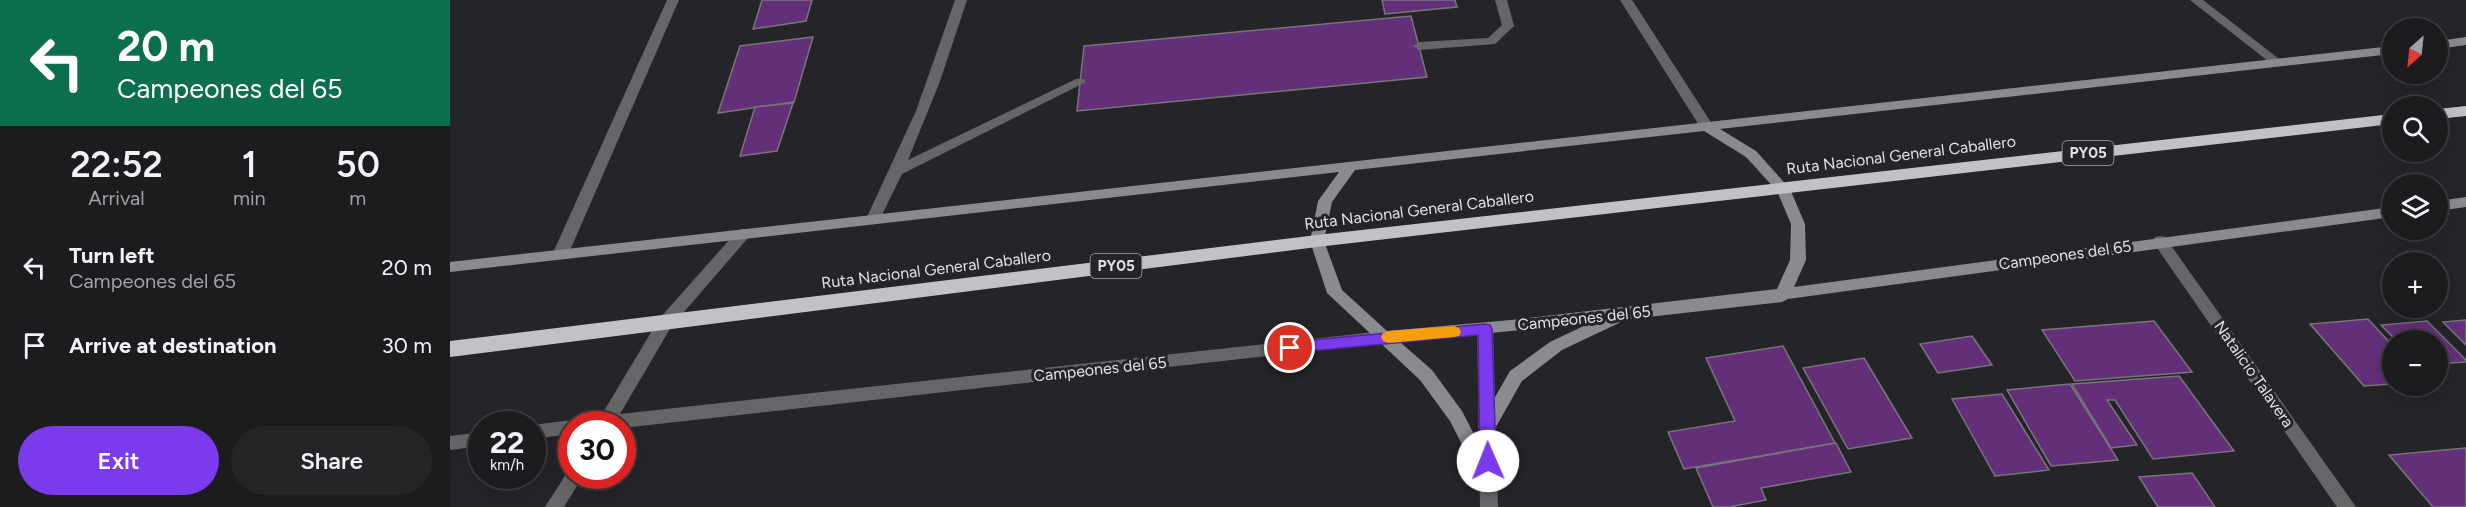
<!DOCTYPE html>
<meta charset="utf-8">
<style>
body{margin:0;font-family:Figtree,sans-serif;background:#252427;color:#f1f3f6;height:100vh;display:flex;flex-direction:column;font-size:22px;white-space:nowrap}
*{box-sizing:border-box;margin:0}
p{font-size:20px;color:#a0a1a4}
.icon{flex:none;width:33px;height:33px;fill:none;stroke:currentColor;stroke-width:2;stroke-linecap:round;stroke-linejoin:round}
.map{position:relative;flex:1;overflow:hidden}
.side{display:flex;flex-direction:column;background:#1c1b1e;width:450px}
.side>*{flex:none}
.guide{background:#0b6e4f;color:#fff;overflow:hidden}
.needle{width:39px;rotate:207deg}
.tools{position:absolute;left:1932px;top:18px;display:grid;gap:12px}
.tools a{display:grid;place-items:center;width:66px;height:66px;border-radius:50%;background:#1c1b1e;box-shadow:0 6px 24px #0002,0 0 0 2px #3a393c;font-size:30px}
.speed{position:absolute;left:18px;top:411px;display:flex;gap:12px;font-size:30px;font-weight:700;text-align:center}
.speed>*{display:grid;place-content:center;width:78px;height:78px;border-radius:50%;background:#1c1b1e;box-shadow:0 6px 24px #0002,0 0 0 2px #3a393c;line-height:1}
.speed small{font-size:15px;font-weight:400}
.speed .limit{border:9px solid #d22;background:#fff;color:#111}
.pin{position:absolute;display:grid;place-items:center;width:51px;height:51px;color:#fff;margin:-26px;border:3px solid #fff;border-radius:50%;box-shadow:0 2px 6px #0007}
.me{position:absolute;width:66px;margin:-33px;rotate:359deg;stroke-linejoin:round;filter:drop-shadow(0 0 4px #0008)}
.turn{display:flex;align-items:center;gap:21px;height:126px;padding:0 18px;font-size:27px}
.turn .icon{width:78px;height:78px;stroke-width:2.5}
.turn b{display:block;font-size:42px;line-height:51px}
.eta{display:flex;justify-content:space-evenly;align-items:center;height:102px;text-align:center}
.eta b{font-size:36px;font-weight:600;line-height:42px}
.cta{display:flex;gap:12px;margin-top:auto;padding:12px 18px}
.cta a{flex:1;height:69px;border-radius:36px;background:#7c3aed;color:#fff;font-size:24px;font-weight:600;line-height:69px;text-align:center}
.cta a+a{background:#252427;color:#f1f3f6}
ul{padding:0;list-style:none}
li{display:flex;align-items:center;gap:18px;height:78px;padding:0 18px}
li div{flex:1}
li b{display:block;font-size:22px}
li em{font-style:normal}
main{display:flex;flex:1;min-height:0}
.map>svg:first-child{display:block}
</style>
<main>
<section class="side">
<div class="guide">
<div class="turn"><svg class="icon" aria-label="left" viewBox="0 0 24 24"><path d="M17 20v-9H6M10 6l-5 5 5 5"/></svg><div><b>20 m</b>Campeones del 65</div></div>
</div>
<div class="eta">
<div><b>22:52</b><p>Arrival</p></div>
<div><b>1</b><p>min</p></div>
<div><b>50</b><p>m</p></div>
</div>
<ul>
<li><svg class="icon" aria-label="left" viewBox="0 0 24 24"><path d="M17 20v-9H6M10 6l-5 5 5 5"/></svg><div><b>Turn left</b><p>Campeones del 65</p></div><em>20 m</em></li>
<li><svg class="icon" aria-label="arrive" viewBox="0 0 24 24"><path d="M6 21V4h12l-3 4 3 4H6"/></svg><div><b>Arrive at destination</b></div><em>30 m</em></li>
</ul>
<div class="cta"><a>Exit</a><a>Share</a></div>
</section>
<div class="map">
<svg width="2016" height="507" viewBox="0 0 2016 507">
<rect width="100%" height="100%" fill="#252428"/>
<g fill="#642f79" stroke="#78757a" stroke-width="1.5">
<polygon points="312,0 362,0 356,21 303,29"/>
<polygon points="932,0 1005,0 1007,7 935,14"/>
<polygon points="961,16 977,77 627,111 634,46"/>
<polygon points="363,37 344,102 268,113 290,46"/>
<polygon points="343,103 327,151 290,156 305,107"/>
<polygon points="1918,319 1942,345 1942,384 1914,386 1860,324"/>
<polygon points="2016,320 2016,345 1993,322"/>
<polygon points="1704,321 1742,372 1625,381 1592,330"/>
<polygon points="1977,321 2016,360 2016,362 1988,364 1988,340 1946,340 1931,325"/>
<polygon points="1522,336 1542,365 1488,373 1470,344"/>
<polygon points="1333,346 1385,443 1234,469 1218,432 1285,421 1256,358"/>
<polygon points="1414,358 1462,438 1398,449 1353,368"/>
<polygon points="1729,376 1784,451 1703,459 1665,400 1657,400 1687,445 1661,448 1622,384"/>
<polygon points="1620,384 1668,460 1601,466 1557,390"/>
<polygon points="1552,394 1599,470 1545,476 1502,399"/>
<polygon points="1386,443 1401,472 1311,488 1316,500 1279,507 1263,507 1246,468"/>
<polygon points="2016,448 2016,507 1983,507 1939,455"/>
<polygon points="1742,473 1765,507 1708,507 1689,477"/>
</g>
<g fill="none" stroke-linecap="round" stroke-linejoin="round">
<g fill="#666668" fill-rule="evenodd">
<polygon points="505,0 517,0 489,84 458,160 626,79 634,79 636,82 452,174 428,223 418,223 416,219 466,111"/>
<polygon points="1045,0 1057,0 1064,26 1045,44 969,50 963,46 969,42 1038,38 1052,25"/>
</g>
<g fill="#666668" fill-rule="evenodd">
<polygon points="217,0 229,0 118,255 115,259 105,259 102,255"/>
<polygon points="1170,0 1182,0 1264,127 1262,130 1252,130"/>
<polygon points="1740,0 1753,0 1833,62 1827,66 1823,65"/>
<polygon points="293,229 298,230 300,234 298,238 221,327 170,414 934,331 940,333 942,337 940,341 934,343 172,428 172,424 136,424 138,419 151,416 209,319 288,230"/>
<polygon points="1710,236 1715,237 1906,507 1887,507 1705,245 1703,241 1705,237"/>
<polygon points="1035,323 1041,325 1043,329 1048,507 1030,507 1027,329 1029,325"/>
<polygon points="122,420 129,424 122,424 122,434 82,439 82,425"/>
<polygon points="32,432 32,446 0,450 0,436"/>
<polygon points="122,469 122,476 133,476 114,507 95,507 118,471"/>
</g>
<g fill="#8a8b8e" fill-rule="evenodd">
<polygon points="2016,37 2016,45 1988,49 1988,41"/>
<path d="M1942,46V54L1270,129L1306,151L1340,189L1355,224L1356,260L1344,287L1942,207V217L1338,299L1332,302L1171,320L1169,323L1112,350L1072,381L1043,432L1037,434L1031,432L1028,427L1060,371L1100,342L1140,323L950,342L982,370L1012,411L1047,479L1044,484L1038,487L1032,484L1000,421L970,380L877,293L860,241L868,201L889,172L0,272V262ZM1254,131L1296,157L1327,191L1341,224L1340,260L1327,289L1061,320L937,331L892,290L874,241L882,202L905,170Z"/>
<polygon points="2016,197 2016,207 1988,211 1988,201"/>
</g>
<g fill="#c0c2c7" fill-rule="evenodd">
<polygon points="2016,106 2016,116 1988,119 1988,109"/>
<polygon points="1942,114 1942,124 867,247 0,357 0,341 867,235"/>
</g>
</g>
<polygon fill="#7c3aed" stroke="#51269a" stroke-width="1.5" points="1035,324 1040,325 1042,329 1046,461 1043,466 1038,468 1032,466 1030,461 1028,335 840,353 835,352 833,348 835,344 840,342"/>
<polygon fill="#f59e0b" points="1004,326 1009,328 1011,332 1009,336 1004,337 939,343 933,341 931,337 933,333 939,331"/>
<g text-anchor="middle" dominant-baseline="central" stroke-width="6" stroke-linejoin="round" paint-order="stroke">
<g fill="#252428" stroke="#a9a8ac" stroke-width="1.5">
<rect x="1612.5" y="141" width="51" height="24" rx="4.5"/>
<rect x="640.5" y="254" width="51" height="24" rx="4.5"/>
</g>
<g font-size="15" font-weight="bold" fill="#e1e1e4">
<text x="1638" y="153">PY05</text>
<text x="666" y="266">PY05</text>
</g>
<g font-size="16" fill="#e1e1e4" stroke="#252428">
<text transform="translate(1451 155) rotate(-7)">Ruta Nacional General Caballero</text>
<text transform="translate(969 210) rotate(-7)">Ruta Nacional General Caballero</text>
<text transform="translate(1615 255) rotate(-8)">Campeones del 65</text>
<text transform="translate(486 269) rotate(-7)">Ruta Nacional General Caballero</text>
<text transform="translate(1134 318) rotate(-6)">Campeones del 65</text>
<text transform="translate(650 369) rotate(-6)">Campeones del 65</text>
<text transform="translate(1804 374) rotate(55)">Natalicio Talavera</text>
</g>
</g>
</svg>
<div class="tools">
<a><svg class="needle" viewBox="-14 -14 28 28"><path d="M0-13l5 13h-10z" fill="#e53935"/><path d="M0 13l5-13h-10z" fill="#a0a1a4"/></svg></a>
<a><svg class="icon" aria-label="search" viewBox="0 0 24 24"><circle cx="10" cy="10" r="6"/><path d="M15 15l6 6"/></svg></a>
<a><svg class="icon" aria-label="layers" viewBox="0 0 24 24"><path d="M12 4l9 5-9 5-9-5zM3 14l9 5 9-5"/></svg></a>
<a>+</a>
<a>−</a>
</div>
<div class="speed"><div>22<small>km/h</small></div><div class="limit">30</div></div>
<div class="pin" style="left:840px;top:348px;background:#d93025"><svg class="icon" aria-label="arrive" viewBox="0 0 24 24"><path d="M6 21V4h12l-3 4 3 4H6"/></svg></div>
<svg class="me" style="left:1038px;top:461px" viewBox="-20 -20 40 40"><circle r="19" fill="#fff"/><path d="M0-13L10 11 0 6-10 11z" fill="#7c3aed"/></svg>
</div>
</main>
